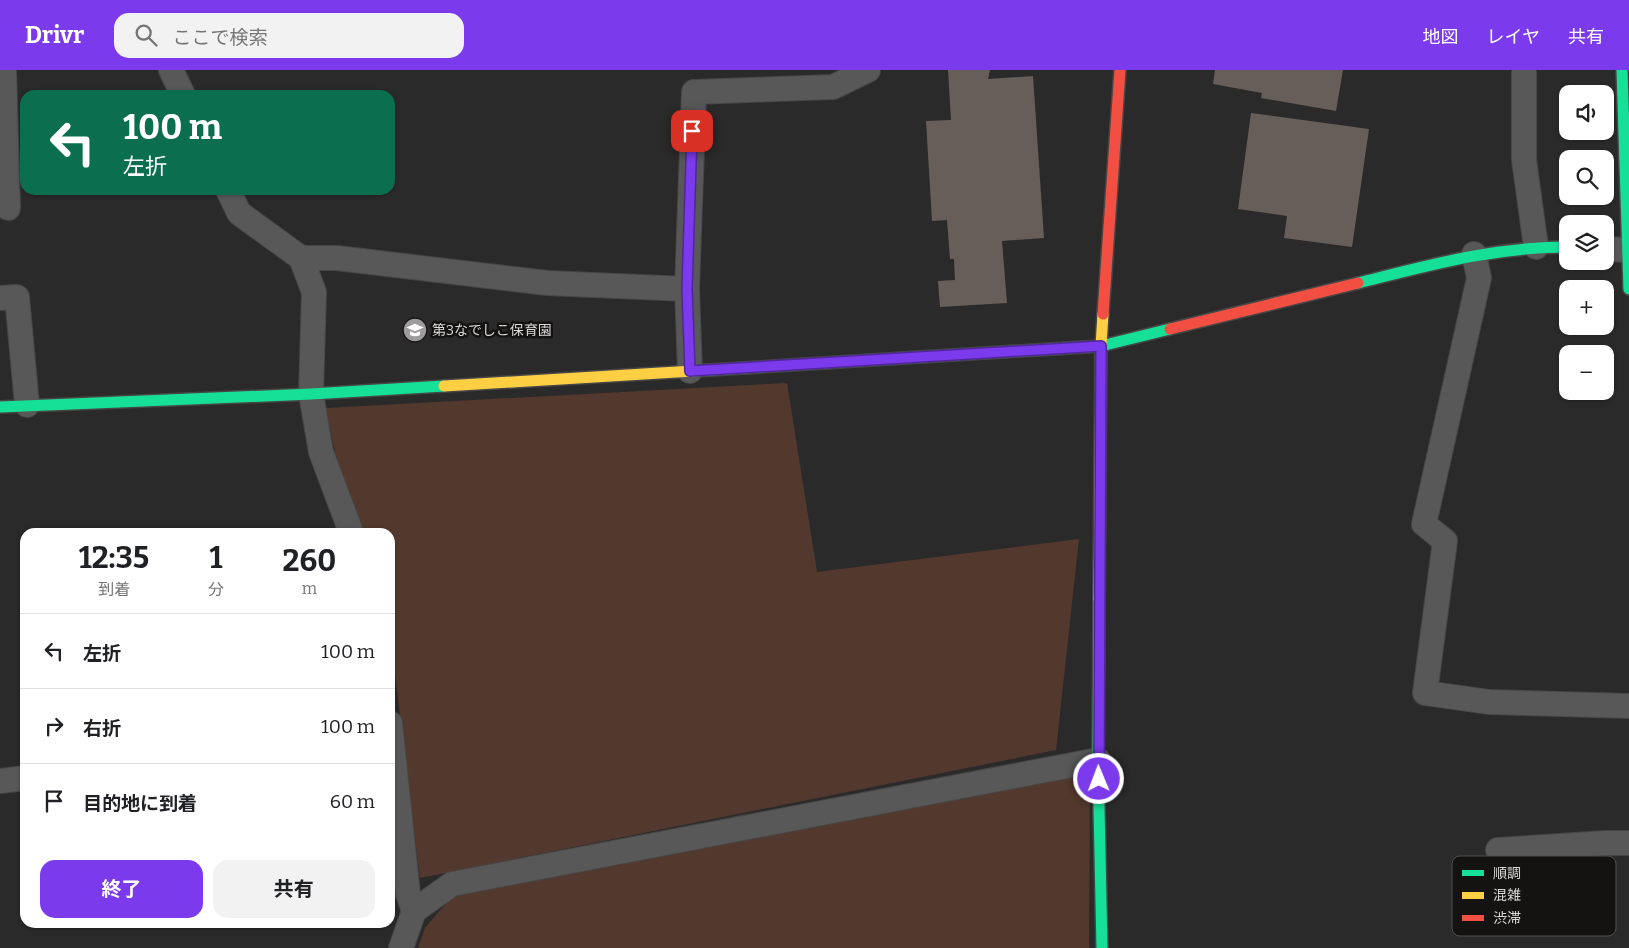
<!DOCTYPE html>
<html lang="ja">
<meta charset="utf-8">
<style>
body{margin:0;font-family:Bitter,"Noto Sans JP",serif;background:#f2f2f2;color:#202124;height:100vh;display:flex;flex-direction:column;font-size:19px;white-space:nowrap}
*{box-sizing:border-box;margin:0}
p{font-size:16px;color:#757577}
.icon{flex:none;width:28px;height:28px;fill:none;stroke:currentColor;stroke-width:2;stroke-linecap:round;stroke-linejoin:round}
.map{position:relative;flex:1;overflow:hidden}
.side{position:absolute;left:20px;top:458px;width:375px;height:400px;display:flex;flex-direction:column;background:#fff;border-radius:15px;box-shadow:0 1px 4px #0004}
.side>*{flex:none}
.banner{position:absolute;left:20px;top:20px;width:375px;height:105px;border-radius:15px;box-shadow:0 1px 4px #0004;background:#0b6e4f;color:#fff;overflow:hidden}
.tools{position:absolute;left:1559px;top:15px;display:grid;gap:10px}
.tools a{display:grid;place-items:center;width:55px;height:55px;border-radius:10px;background:#fff;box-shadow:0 1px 4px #0004;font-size:25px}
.pin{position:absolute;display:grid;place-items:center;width:42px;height:42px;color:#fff;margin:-21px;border-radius:10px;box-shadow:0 2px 8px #0006}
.me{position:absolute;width:55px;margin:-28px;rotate:359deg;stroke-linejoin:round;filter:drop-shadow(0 0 4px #0008)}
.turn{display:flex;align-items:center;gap:18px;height:105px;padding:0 20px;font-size:22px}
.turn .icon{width:65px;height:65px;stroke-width:2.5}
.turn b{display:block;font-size:35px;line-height:42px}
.eta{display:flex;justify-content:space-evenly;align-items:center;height:85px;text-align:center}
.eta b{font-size:30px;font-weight:700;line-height:35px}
.button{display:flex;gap:10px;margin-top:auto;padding:10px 20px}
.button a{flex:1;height:58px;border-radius:15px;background:#7c3aed;color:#fff;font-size:20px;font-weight:700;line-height:58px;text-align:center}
.button a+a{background:#f2f2f2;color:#202124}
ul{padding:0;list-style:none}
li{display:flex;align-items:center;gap:15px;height:75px;padding:0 20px;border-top:1px solid #e0e0e0}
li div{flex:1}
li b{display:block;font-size:19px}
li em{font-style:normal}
header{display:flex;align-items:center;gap:30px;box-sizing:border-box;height:70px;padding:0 25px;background:#7c3aed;color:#fff}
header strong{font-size:24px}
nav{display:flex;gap:28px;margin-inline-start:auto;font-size:18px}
.search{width:350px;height:45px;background:#f2f2f2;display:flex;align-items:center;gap:12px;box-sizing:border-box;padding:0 18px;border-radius:15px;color:#757577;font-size:19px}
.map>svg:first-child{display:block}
</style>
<header>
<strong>Drivr</strong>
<div class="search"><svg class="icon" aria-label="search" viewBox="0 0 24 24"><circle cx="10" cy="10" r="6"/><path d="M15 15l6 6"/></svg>ここで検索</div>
<nav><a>地図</a><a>レイヤ</a><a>共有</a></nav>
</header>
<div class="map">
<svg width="1629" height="878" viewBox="0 0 1629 878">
<rect width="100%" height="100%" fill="#2b2a2a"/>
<g fill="#53392d">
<polygon points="787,313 817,502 1079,469 1056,680 420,808 390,563 390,462 358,462 341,411 326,338"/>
<polygon points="1090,698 1089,878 418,878 425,858 454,824"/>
</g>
<g fill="#675e5a">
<polygon points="948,0 990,0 988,9 1033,6 1044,168 1002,171 1007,233 940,237 938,211 955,210 954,189 950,189 947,150 932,151 926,51 951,50"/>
<polygon points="1215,0 1343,0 1336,41 1261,28 1262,23 1213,14"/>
<polygon points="1251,43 1369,59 1352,177 1284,168 1287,146 1238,139"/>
</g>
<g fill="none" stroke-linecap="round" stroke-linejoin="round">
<g stroke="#474646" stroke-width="26">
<g id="street">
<polyline points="4,0 8,138"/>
<polyline points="171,0 183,25"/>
<polyline points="1524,0 1524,90 1536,177"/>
<polyline points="228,120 239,143 301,188 314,222 311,324 321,382 351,462"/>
<polyline points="1605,179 1629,180"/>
<polyline points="1474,184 1479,208 1424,454 1445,471 1425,623 1489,632 1629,636"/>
<polyline points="301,188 337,188 547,213 687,219"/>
<polyline points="0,228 17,227 27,335"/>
<polyline points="690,301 687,219 694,22 833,17 868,0"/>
<polyline points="390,653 408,824 414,841"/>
<polyline points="0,711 25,708"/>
<polyline points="1498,780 1606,773 1629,773"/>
<polyline points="401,878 414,841 452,814 1098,690"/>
</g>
</g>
<g stroke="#474646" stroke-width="14">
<g id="fast">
<polyline points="1622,0 1629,219"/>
<path d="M1358,213C1430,195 1493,177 1568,177"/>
<polyline points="693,301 1101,276 1170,259"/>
<polyline points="0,337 311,324 444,316"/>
<polyline points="1099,529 1098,690 1102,878"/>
</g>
</g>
<g stroke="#474646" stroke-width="14">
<g id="slow">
<polyline points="444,316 693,301"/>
<polyline points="1099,529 1101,276 1103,244"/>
</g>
</g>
<g stroke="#474646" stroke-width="14">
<g id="jam">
<polyline points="1103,244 1120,0"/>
<polyline points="1170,259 1358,213"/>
</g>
</g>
<use href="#street" stroke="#585858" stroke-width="24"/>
<use href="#fast" stroke="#16e098" stroke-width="11"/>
<use href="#slow" stroke="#ffcf43" stroke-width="11"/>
<use href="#jam" stroke="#f24e42" stroke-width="11"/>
</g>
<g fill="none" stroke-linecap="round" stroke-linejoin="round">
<g stroke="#51269a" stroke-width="12">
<polyline id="route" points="692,61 687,219 690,301 1101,276 1099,709"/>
</g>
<use href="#route" stroke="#7c3aed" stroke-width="9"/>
</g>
<defs>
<g id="school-disc" transform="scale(1.25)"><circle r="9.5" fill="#9d9b9b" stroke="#141312"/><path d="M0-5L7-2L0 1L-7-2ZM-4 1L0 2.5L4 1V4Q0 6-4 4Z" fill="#fff"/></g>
</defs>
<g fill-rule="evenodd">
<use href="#school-disc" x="415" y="260"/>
</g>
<g text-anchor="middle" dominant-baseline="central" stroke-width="5" stroke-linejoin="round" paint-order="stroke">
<g font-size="14" fill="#dad8d8" stroke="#141312" text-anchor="start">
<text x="432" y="260">第3なでしこ保育園</text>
</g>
</g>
<rect x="1452" y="786" width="164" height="80" rx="8" fill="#141312" stroke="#4f4e4d" stroke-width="1"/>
<rect x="1462" y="800" width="22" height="6" fill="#16e098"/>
<rect x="1462" y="822" width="22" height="7" fill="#ffcf43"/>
<rect x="1462" y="845" width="22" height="6" fill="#f24e42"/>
<g font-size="14" fill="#dad8d8">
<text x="1493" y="808">順調</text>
<text x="1493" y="830">混雑</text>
<text x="1493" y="853">渋滞</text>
</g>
</svg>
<div class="tools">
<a><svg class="icon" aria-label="sound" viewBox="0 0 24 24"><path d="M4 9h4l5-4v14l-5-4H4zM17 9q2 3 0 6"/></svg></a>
<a><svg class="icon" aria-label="search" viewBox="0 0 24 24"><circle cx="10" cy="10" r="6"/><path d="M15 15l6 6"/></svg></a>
<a><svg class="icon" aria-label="layers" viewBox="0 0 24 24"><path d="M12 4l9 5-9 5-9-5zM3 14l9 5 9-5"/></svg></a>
<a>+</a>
<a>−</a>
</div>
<div class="pin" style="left:692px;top:61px;background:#d93025"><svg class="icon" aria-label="arrive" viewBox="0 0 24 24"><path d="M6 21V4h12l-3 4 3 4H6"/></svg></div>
<svg class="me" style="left:1099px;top:709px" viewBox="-20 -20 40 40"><circle r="17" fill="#7c3aed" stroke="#fff" stroke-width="3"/><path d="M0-11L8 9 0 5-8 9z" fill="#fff"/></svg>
<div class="banner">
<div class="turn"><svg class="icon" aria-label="left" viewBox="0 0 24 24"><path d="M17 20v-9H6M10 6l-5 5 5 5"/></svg><div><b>100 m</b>左折</div></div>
</div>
<section class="side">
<div class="eta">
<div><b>12:35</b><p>到着</p></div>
<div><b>1</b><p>分</p></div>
<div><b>260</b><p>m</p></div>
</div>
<ul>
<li><svg class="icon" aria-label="left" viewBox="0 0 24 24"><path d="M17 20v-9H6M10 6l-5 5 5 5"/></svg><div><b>左折</b></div><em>100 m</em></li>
<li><svg class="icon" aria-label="right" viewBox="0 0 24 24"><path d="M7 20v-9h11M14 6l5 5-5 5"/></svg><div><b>右折</b></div><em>100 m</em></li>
<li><svg class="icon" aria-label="arrive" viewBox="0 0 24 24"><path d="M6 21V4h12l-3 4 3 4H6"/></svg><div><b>目的地に到着</b></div><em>60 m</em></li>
</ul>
<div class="button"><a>終了</a><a>共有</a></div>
</section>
</div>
